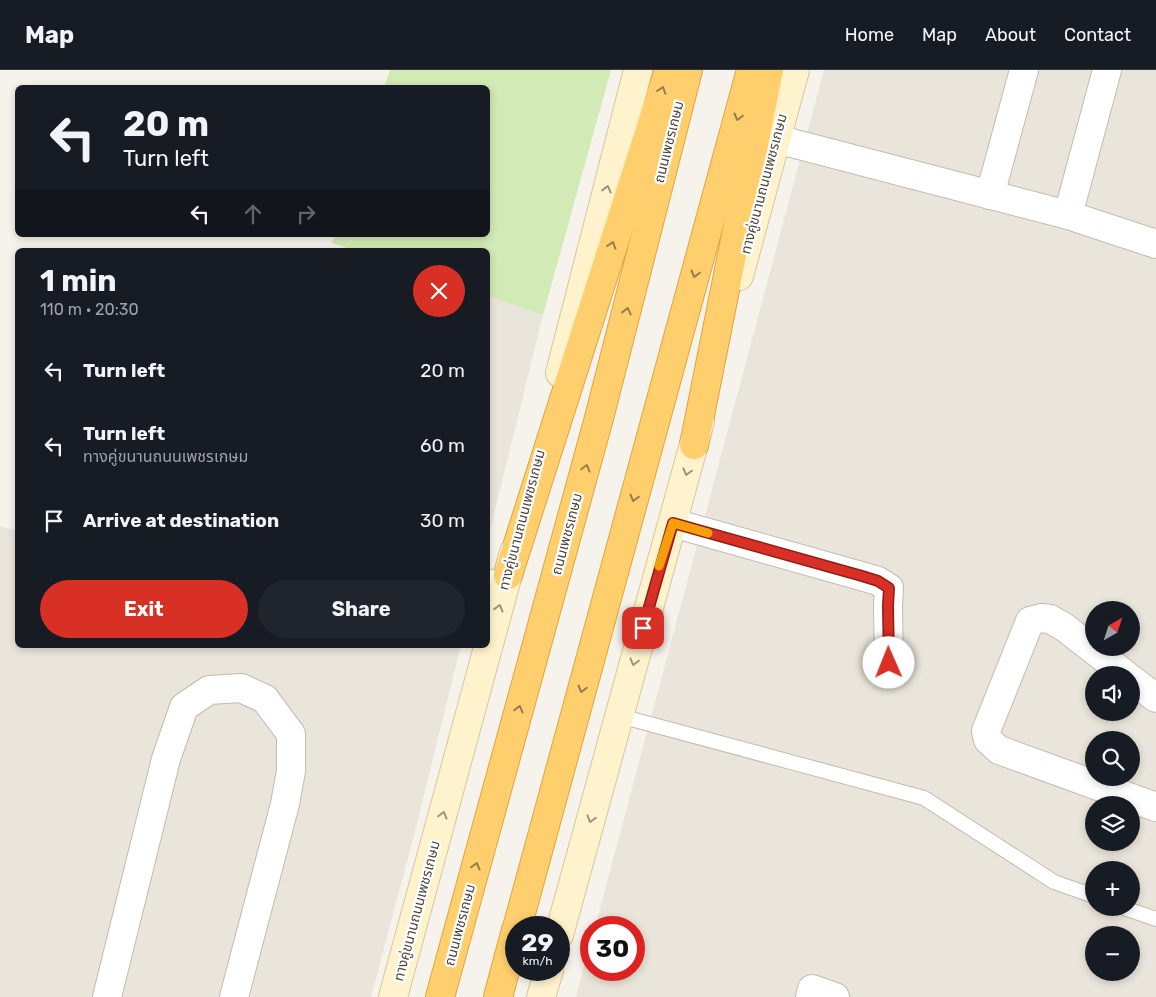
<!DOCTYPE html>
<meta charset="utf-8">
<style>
body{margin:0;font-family:Rubik,"Noto Sans Thai",sans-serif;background:#20242c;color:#f1f3f6;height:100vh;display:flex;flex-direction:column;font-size:19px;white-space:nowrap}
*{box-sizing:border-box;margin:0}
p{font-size:16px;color:#9ea1a6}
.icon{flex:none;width:28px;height:28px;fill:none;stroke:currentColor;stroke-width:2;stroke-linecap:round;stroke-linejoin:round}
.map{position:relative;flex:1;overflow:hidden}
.drawer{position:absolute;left:15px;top:178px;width:475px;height:400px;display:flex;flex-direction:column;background:#171b24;border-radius:8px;box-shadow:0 2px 8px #0003}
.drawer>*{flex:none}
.guide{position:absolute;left:15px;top:15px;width:475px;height:152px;border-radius:8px;box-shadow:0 2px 8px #0003;background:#171b24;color:#f1f3f6;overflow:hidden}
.needle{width:32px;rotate:39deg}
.fabs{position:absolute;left:1085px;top:531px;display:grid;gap:10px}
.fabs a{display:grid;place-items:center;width:55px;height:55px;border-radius:50%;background:#171b24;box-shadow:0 2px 8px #0003;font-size:25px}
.speed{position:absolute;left:505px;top:846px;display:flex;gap:10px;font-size:25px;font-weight:700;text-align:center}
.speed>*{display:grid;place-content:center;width:65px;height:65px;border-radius:50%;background:#171b24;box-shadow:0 2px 8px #0003;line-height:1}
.speed small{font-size:12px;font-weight:400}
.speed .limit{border:8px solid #d22;background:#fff;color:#111}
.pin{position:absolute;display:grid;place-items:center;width:42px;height:42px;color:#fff;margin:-21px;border-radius:10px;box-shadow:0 2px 8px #0006}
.me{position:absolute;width:55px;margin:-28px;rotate:359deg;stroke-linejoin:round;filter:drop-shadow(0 0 4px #0008)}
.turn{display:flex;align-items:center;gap:18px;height:105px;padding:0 25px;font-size:22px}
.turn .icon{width:65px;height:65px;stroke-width:2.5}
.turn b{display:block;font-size:35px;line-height:42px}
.lanes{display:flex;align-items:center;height:48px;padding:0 25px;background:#0003;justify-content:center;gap:25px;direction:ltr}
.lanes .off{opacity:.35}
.round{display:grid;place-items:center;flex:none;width:52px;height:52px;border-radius:26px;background:#20242c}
.overview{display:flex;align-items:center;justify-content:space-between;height:85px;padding:0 25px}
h1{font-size:30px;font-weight:700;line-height:38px}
.primary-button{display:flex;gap:10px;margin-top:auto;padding:10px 25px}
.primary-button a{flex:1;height:58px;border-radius:30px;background:#d93025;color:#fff;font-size:20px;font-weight:700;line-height:58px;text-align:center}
.primary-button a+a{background:#20242c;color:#f1f3f6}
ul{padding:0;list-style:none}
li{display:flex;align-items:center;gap:15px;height:75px;padding:0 25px}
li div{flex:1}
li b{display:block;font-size:19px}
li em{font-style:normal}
header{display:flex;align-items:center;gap:30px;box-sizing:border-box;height:70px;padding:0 25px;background:#171b24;border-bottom:1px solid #363941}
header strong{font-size:24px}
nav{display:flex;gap:28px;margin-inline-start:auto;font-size:18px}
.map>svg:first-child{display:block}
</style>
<header>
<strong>Map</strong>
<nav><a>Home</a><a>Map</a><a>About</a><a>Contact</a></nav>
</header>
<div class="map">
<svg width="1156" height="927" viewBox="0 0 1156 927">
<rect width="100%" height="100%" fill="#f6f3ec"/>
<g fill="#eae5da" fill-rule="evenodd">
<path d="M824,0H1156V927H576L591,870V900H634V858L595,857ZM1094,540H1131V578H1094ZM1094,605H1131V642H1094ZM1094,670H1131V708H1094ZM1094,735H1131V772H1094ZM1094,800H1131V838H1094ZM1094,865H1131V902H1094Z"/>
<polygon points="488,226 543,245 488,468"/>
<polygon points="0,456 17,461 18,575 461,575 414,765 371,927 0,927"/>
</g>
<polygon fill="#d2eab5" points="390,0 611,0 543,245 488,226 488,180 353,180 332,173 334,165 488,165 488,18 384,17"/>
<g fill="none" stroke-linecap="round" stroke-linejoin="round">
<g stroke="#c2bbae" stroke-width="16">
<g id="lane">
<polyline points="488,506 506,512"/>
<polyline points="620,646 924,728 1054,812 1094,826"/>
<polyline points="1124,838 1156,849"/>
</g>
</g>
<g stroke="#c2bbae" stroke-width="30">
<g id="street">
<polyline points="776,69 1068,145 1156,174"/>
<polyline points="990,125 1024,0"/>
<polyline points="1068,145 1107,0"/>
<polyline points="673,453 861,506 878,511 889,518 888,536 889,593"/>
<polyline points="1126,605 1064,557 1050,549 1041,548 1030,551 986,661 988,670 999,680 1156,737"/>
<polyline points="1131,609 1156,628"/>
<polyline points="107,927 166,689 184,637 209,620 241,618 265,629 291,664 291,701 285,734 234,927"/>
<polyline points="810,927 812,919 835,927"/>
</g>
</g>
<g stroke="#d6c79b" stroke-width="30">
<g id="secondary">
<polyline points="739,206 795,0"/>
<polyline points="560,303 638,0"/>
<polyline points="559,865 700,352"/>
<polyline points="393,927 514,482"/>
<polyline points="541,927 549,900"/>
</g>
</g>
<g stroke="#e0a43c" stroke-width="30">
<g id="highway">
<polyline points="694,375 769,0"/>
<polyline points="508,505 669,0"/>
<polyline points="517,858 751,0"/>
<polyline points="440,927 599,348 688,0"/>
<polyline points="498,927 516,860"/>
</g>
</g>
<use href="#lane" stroke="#fff" stroke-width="14"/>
<use href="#street" stroke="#fff" stroke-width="28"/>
<use href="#secondary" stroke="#fff3cd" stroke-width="28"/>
<use href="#highway" stroke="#ffcf6e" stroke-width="28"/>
</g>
<defs><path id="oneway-chevron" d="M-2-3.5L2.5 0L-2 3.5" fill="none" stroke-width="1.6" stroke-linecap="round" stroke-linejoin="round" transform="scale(1.25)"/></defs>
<g stroke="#937c4e">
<use href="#oneway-chevron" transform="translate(662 20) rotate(-72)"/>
<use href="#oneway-chevron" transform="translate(738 47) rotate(105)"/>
<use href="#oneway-chevron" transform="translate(612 175) rotate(-72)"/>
<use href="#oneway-chevron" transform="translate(695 204) rotate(105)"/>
<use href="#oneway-chevron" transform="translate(627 241) rotate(-76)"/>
<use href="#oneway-chevron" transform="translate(586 398) rotate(-75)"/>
<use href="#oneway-chevron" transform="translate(634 428) rotate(105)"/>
<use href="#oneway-chevron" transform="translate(582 619) rotate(105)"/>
<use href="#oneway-chevron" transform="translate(519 639) rotate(-75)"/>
<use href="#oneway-chevron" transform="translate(476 796) rotate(-75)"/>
</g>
<g stroke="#9c937c">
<use href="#oneway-chevron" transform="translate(607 119) rotate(-76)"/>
<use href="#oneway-chevron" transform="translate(687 402) rotate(105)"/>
<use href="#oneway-chevron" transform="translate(499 538) rotate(-75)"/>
<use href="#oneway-chevron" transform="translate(634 592) rotate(105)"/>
<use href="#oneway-chevron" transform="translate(443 745) rotate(-75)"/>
<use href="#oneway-chevron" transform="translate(591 749) rotate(106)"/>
</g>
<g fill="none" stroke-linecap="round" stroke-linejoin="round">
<g stroke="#8d1f18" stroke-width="12">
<polyline id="route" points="643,558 673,453 862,506 878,511 889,518 888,536 889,593"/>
</g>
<use href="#route" stroke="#d93025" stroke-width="9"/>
<polyline stroke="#f59e0b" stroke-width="9" points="659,496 673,453 708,463"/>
</g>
<g text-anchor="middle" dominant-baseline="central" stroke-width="4.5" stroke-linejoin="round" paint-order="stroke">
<g font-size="14" fill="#4b4439" stroke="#fff">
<text transform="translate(669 72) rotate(-76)">ถนนเพชรเกษม</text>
<text transform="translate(764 114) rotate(-75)">ทางคู่ขนานถนนเพชรเกษม</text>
<text transform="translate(522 450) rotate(-75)">ทางคู่ขนานถนนเพชรเกษม</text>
<text transform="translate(567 464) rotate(-75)">ถนนเพชรเกษม</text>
<text transform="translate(417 841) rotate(-75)">ทางคู่ขนานถนนเพชรเกษม</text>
<text transform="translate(460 855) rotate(-75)">ถนนเพชรเกษม</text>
</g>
</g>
</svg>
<div class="fabs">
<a><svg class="needle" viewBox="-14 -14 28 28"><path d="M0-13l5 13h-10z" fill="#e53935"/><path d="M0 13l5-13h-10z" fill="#9ea1a6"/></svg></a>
<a><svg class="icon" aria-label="sound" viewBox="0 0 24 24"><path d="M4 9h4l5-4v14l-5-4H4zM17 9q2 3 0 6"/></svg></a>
<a><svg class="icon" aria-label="search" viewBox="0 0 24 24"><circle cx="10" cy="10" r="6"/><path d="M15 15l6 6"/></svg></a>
<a><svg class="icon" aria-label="layers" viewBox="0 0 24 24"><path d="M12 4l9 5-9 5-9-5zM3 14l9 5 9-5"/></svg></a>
<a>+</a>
<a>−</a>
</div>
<div class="speed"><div>29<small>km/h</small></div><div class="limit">30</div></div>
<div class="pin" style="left:643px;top:558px;background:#d93025"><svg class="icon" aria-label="arrive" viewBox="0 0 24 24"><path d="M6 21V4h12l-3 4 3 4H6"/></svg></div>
<svg class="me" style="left:889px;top:593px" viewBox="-20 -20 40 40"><circle r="19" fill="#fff"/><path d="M0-13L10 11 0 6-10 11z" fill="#d93025"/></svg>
<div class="guide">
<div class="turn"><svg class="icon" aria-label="left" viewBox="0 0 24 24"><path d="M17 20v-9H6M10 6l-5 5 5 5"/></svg><div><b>20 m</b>Turn left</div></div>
<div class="lanes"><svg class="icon" aria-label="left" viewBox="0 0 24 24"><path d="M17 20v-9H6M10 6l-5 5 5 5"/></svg><svg class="icon off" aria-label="ahead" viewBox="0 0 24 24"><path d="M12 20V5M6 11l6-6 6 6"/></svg><svg class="icon off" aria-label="right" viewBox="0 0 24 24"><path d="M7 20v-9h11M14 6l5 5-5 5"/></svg></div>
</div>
<section class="drawer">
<div class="overview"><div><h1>1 min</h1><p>110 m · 20:30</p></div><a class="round" style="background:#d93025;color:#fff"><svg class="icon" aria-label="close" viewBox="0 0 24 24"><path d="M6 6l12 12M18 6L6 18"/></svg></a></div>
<ul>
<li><svg class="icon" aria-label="left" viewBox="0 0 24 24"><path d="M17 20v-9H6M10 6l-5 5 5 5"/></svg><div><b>Turn left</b></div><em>20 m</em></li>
<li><svg class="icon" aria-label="left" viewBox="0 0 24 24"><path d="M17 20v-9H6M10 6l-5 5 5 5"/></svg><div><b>Turn left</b><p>ทางคู่ขนานถนนเพชรเกษม</p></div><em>60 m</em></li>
<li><svg class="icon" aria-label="arrive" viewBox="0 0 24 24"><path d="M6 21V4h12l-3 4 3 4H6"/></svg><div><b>Arrive at destination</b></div><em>30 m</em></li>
</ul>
<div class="primary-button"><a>Exit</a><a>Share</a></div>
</section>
</div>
